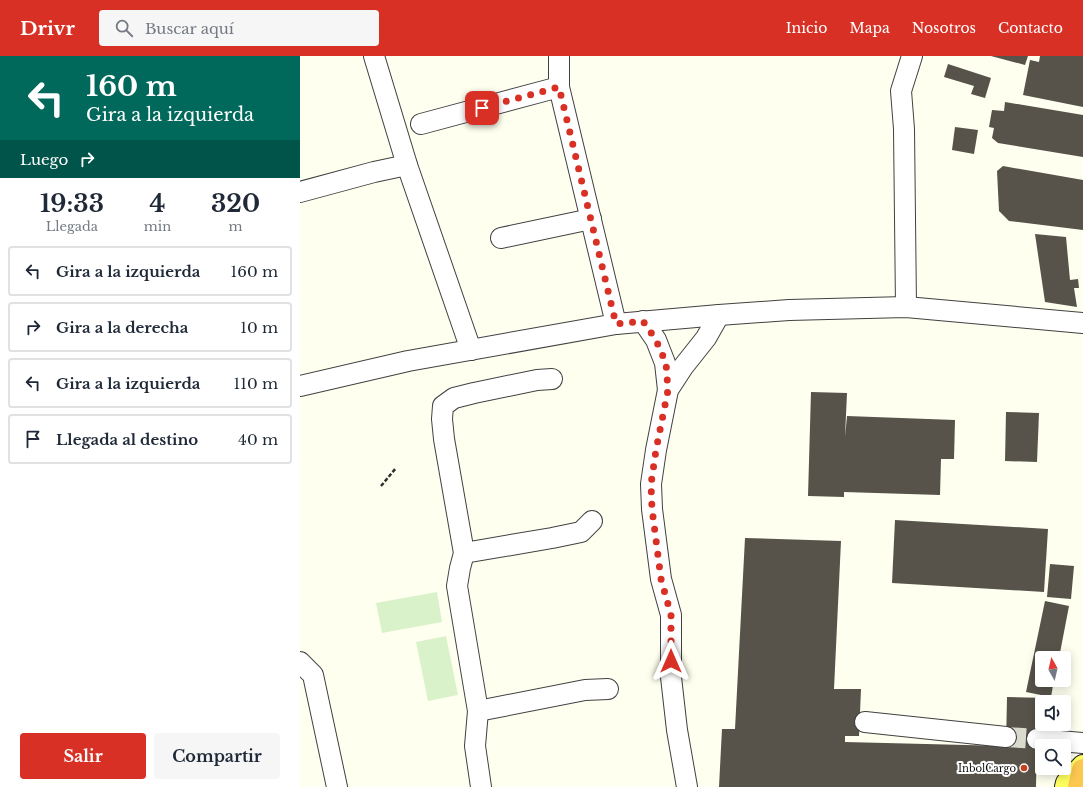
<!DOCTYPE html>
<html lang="es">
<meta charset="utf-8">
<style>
body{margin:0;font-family:"Libre Baskerville",serif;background:#f6f6f7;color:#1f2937;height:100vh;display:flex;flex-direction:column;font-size:15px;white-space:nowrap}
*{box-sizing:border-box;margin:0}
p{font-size:13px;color:#747a83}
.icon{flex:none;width:22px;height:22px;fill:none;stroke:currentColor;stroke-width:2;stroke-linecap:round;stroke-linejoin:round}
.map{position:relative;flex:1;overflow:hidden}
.panel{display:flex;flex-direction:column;background:#fff;width:300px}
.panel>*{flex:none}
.guide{background:#00695c;color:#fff;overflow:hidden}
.needle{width:26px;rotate:352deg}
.tools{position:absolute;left:735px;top:595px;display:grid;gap:8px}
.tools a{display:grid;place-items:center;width:36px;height:36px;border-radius:4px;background:#fff;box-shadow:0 2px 10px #0003;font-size:20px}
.pin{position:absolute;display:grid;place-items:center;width:34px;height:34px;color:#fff;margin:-17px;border-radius:8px;box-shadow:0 2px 6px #0006}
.me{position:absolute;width:44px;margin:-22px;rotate:0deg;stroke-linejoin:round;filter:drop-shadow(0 0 3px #0008)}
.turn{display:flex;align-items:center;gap:14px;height:84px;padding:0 20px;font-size:18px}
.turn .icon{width:52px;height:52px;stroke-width:2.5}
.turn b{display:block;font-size:28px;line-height:34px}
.then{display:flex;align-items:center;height:38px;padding:0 20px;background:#0003;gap:8px;font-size:15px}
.eta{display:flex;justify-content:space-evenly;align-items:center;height:68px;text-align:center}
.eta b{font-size:24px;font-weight:700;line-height:28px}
.action{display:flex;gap:8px;margin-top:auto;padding:8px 20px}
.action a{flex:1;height:46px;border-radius:4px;background:#d93025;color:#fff;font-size:16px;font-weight:700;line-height:46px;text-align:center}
.action a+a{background:#f6f6f7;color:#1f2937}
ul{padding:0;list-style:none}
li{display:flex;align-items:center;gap:12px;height:50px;margin:0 8px 6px;padding:0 12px;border:2px solid #e0e1e3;border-radius:4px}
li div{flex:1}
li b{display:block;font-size:15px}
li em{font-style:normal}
header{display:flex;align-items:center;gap:24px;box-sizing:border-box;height:56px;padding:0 20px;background:#d93025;color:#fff}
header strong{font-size:19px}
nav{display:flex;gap:22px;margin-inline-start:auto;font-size:14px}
.search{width:280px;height:36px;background:#f6f6f7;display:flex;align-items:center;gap:10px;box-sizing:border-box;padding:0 14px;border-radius:4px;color:#747a83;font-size:15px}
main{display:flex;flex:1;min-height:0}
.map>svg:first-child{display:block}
</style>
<header>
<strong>Drivr</strong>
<div class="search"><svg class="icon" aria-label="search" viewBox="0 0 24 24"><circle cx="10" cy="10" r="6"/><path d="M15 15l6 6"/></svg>Buscar aquí</div>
<nav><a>Inicio</a><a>Mapa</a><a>Nosotros</a><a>Contacto</a></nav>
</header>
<main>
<section class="panel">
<div class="guide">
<div class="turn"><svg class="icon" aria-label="left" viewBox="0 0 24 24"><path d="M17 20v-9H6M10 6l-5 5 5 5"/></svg><div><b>160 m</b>Gira a la izquierda</div></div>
<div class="then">Luego<svg class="icon" aria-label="right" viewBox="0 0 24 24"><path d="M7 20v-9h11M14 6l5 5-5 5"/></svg></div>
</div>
<div class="eta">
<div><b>19:33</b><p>Llegada</p></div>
<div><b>4</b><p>min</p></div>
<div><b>320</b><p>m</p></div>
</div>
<ul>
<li><svg class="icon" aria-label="left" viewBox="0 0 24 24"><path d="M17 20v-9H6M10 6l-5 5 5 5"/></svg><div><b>Gira a la izquierda</b></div><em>160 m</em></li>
<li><svg class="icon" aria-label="right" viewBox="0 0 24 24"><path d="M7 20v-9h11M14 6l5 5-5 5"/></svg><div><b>Gira a la derecha</b></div><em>10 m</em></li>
<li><svg class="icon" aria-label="left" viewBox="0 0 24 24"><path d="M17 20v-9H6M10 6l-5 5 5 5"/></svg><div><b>Gira a la izquierda</b></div><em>110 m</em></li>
<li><svg class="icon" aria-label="arrive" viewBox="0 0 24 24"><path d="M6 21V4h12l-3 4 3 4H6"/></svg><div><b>Llegada al destino</b></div><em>40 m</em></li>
</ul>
<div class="action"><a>Salir</a><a>Compartir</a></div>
</section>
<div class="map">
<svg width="783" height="731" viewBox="0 0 783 731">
<rect width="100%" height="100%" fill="#feffef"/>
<g fill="#daf2c9">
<polygon points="137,536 142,566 82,577 76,547"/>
<polygon points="146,580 158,639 128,645 116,586"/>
</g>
<g fill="#57524a">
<polygon points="691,0 728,0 725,9"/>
<polygon points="740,0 783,0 783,51 723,39 730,4 739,6"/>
<polygon points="648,8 691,22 685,42 671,38 674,30 644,21"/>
<polygon points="705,46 783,59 783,101 698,87 692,82 694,72 689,71 692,54 704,55"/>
<polygon points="655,71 678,74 674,98 652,94"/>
<polygon points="703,110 783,124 783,174 709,165 699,155 697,115"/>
<polygon points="735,178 766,181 770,224 778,223 779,232 774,232 777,251 745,246"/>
<polygon points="511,336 547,337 545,381 547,360 655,364 654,403 641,403 640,439 544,436 544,441 508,440"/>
<polygon points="706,356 739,357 737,406 705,405"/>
<polygon points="595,464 748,473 744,536 592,527"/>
<polygon points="445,482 541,485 534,633 561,633 559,680 545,680 545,686 706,690 707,641 749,642 749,646 742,646 742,668 748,668 748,678 737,683 736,731 419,731 422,673 435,673"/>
<polygon points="750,508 774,510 771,543 747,541"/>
<polygon points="745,545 769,550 759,602 742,602 742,624 754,624 751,641 726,636"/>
</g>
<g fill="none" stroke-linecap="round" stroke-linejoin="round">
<polyline stroke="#dadbcd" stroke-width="20" stroke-dasharray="20 10" stroke-linecap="butt" points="706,681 737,683"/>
<g stroke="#414141" stroke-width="22">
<g id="minor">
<polyline points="74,0 107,109 171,294"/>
<polyline points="259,0 259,31 316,268"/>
<polyline points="121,68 259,31"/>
<polyline points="0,136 74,116 107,109"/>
<polyline points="201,182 291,163"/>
<polyline points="606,251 604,73 601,35 612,0"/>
<polyline points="343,265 356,284 365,307 368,334"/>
<polyline points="0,330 108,305 316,268 419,259 489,254 606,251 783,267"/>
<polyline points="164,497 252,482 281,476 292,465"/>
<polyline points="0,606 13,619 37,731"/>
<polyline points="178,655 285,634 308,633"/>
<polyline points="565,666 706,681"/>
<polyline points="737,683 783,687"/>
<polyline points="181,731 175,690 178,655 157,530 160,512 164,497 144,383 142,363 143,350 154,342 174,337 237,324 252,323"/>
<polyline points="387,731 377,674 371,621 371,559 361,523 352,453 351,428 356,394 368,334 383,311 406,282 419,259"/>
</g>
</g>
<g stroke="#1f1f1f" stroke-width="24">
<polyline id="major" points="766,731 767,727 783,710"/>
</g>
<g stroke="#1f1f1f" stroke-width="24">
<polyline id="highway" points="779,731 783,714"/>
</g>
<polyline stroke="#303030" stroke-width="2.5" stroke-dasharray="4 2" stroke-linecap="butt" points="81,430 96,412"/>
<use href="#minor" stroke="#fff" stroke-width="20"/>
<use href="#major" stroke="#ffff5f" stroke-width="22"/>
<use href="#highway" stroke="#fcc850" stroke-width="22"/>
</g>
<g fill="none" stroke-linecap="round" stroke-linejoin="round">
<polyline stroke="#d93025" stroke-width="7" stroke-dasharray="0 12.6" points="182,52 259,31 316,268 343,265 356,284 366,307 368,334 356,394 351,428 352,453 361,523 371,559 371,605"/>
</g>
<circle fill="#c63f1e" stroke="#fff" stroke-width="1.5" cx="724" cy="712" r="4"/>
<g text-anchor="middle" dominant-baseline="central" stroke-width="4" stroke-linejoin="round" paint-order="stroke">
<g font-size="10" fill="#0e0e0e" stroke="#fff" text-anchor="end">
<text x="716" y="712">InbolCargo</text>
</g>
</g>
</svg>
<div class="tools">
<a><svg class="needle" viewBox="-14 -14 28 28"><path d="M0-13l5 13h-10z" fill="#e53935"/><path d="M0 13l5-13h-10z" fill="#747a83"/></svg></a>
<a><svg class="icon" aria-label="sound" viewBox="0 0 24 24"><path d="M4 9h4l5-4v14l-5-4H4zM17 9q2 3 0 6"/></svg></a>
<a><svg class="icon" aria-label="search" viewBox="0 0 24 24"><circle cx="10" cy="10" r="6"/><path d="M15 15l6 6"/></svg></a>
</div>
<div class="pin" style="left:182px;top:52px;background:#d93025"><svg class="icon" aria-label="arrive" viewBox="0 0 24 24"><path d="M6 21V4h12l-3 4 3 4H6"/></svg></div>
<svg class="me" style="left:371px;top:605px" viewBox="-20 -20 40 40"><path d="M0-17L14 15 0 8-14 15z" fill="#d93025" stroke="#fff" stroke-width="4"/></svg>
</div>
</main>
